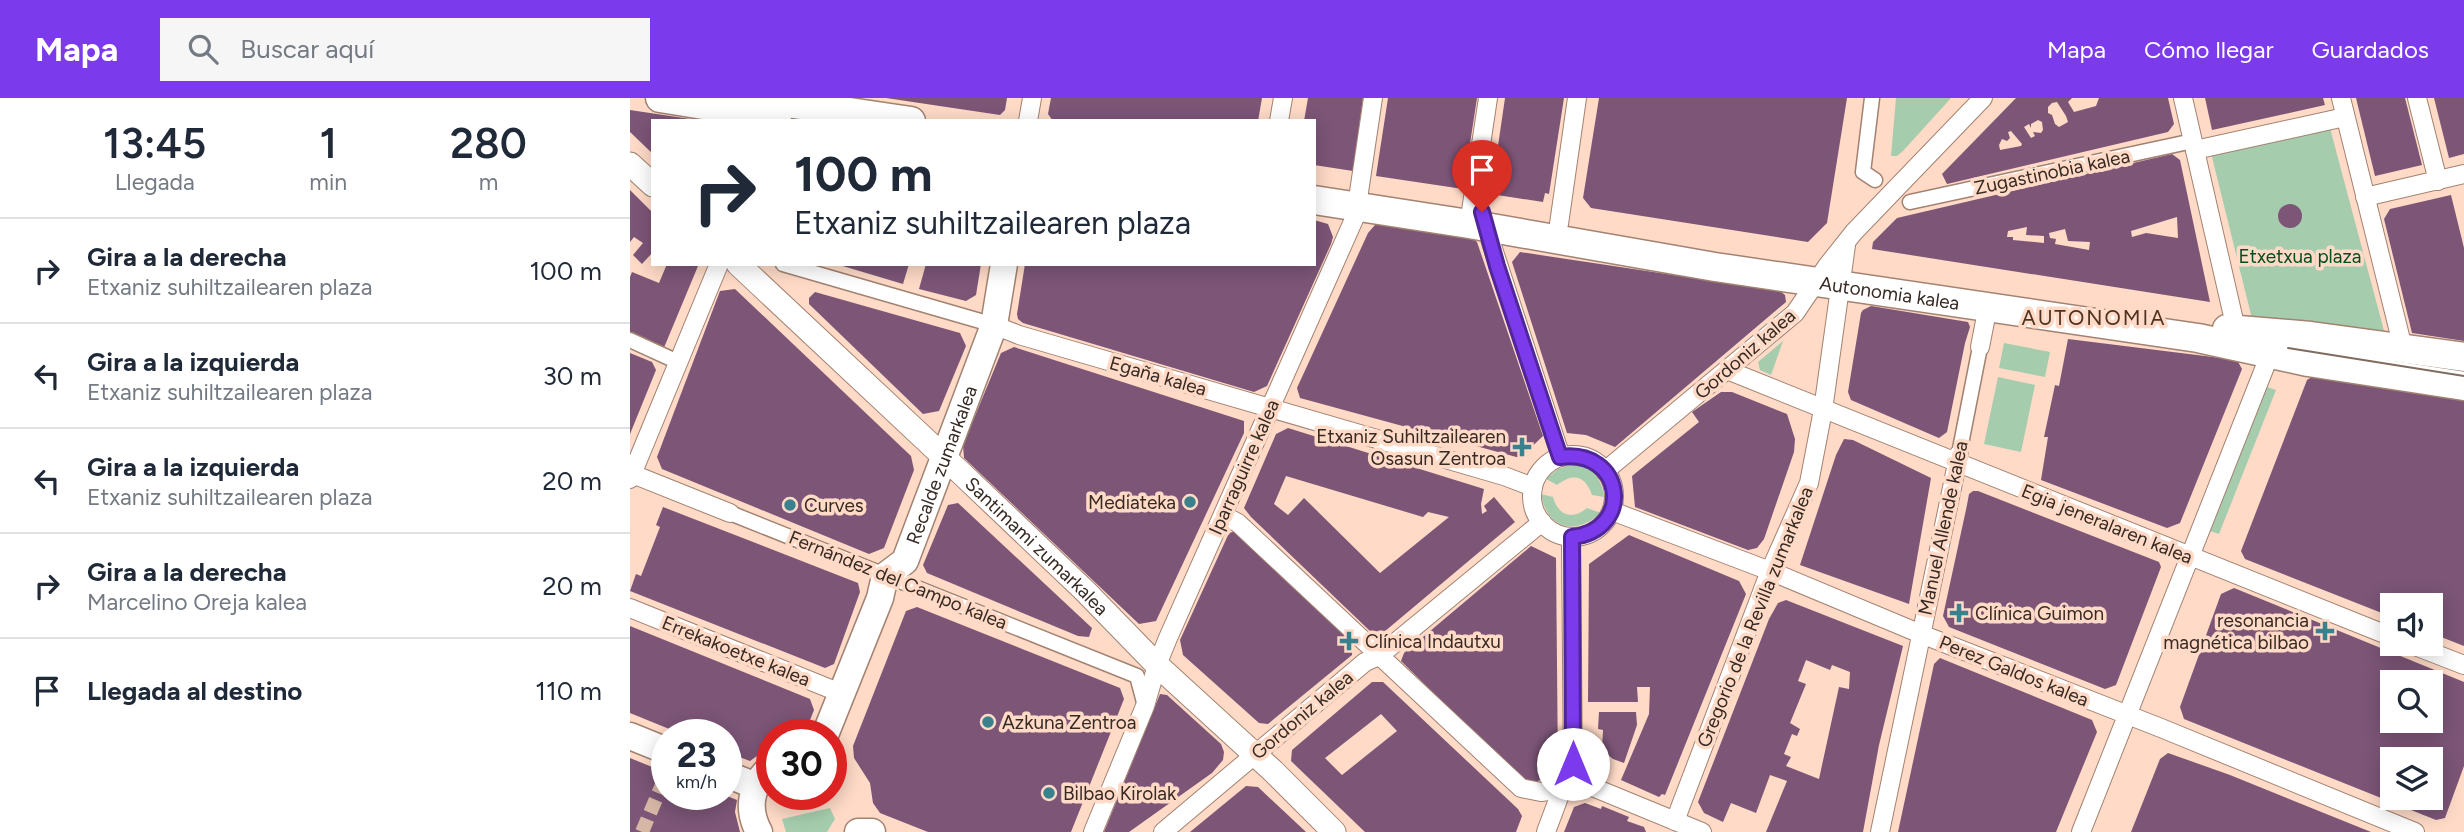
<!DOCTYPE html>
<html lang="es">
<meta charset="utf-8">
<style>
body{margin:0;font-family:Figtree,sans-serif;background:#f6f6f7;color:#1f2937;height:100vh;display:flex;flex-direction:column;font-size:26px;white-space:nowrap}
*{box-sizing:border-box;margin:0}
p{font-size:23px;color:#747a83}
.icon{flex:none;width:38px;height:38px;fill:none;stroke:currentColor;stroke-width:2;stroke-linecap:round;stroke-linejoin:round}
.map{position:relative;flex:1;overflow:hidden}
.drawer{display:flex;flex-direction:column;background:#fff;width:630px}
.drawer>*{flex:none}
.top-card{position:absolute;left:21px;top:21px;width:665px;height:147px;border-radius:0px;box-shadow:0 4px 18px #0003;background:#fff;color:#1f2937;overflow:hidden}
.controls{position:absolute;left:1750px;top:495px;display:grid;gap:14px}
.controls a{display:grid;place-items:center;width:63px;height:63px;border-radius:0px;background:#fff;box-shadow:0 4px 18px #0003;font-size:35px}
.speed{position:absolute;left:21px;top:621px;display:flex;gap:14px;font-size:35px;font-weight:700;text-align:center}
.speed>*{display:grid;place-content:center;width:91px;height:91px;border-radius:50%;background:#fff;box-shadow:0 4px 18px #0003;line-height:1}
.speed small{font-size:18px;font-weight:400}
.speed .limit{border:10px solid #d22;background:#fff;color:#111}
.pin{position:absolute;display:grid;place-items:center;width:60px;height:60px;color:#fff;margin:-72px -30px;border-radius:50% 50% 50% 0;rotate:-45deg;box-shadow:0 0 7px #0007}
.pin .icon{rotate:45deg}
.me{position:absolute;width:77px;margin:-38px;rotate:0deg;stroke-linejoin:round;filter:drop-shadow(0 0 5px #0008)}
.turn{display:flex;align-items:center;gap:24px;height:147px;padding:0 28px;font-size:32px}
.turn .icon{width:91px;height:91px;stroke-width:2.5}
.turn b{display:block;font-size:49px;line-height:60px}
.eta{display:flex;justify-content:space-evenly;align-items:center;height:119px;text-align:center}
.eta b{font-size:42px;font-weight:600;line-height:49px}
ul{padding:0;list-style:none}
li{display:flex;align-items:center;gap:21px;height:105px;padding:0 28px;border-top:2px solid #e0e1e3}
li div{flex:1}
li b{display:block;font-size:26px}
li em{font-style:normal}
header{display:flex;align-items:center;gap:42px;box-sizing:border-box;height:98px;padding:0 35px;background:#7c3aed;color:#fff}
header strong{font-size:33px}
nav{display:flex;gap:38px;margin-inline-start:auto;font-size:24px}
.search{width:490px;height:63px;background:#f6f6f7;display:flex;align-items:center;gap:18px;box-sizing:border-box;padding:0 24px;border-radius:0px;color:#747a83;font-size:26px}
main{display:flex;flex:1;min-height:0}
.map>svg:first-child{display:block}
</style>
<header>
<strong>Mapa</strong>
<div class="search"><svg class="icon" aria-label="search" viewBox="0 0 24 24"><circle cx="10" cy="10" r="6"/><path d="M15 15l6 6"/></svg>Buscar aquí</div>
<nav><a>Mapa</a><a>Cómo llegar</a><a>Guardados</a></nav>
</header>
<main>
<section class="drawer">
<div class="eta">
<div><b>13:45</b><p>Llegada</p></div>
<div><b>1</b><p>min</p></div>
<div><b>280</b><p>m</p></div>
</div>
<ul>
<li><svg class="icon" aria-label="right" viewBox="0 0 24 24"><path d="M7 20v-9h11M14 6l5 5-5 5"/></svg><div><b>Gira a la derecha</b><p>Etxaniz suhiltzailearen plaza</p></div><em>100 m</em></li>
<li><svg class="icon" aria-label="left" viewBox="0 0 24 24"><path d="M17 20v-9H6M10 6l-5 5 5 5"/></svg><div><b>Gira a la izquierda</b><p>Etxaniz suhiltzailearen plaza</p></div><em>30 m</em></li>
<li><svg class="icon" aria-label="left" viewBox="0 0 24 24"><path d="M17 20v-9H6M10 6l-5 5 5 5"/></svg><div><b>Gira a la izquierda</b><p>Etxaniz suhiltzailearen plaza</p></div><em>20 m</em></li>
<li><svg class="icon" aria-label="right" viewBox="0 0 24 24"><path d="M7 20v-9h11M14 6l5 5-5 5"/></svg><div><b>Gira a la derecha</b><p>Marcelino Oreja kalea</p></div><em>20 m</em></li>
<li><svg class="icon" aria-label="arrive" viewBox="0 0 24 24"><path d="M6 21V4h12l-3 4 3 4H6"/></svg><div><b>Llegada al destino</b></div><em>110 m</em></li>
</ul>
</section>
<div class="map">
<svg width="1834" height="734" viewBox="0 0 1834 734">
<rect width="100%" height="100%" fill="#fedac7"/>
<g fill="#a5cdad">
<polygon points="1266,0 1321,0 1273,53 1267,58 1261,58"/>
<polygon points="1700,30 1757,244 1622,221 1581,55"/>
<polygon points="1153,243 1141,277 1130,272 1128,264"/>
<polygon points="1374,245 1420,254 1415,279 1369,270"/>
<polygon points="1368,279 1405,287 1391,354 1354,346"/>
<polygon points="1637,289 1646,292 1589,436 1580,433"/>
<path d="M942,366C962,367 972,380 974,399L962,397C955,377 943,375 927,387L916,381L928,371Z"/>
<path d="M911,396L923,399C928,417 942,423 957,410L971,415C945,438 917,431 911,396Z"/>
<polygon points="200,710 205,721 197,734 156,734 152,721"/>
</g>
<g fill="#7c5577" fill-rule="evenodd">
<polygon points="256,0 377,0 375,12 370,17"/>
<polygon points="421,0 632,0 628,23 423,23 418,16"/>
<polygon points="678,0 733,0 723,73 684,67 684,23 674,23"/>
<polygon points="758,0 847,0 833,91 746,78"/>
<polygon points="875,0 934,0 919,96 915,95 913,104 861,96"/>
<polygon points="969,0 1217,0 1197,125 1178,144 961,110 953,100"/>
<path d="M1386,0H1442L1438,4L1444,14L1466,8L1469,0H1538L1544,26L1538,34L1317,86L1312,76ZM1427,4L1436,18L1438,24L1429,29L1425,26L1422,17L1418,15V9L1422,5ZM1408,22L1412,24L1413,32L1411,35L1403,34L1405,38L1401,40L1394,29L1399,26L1401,30V26ZM1381,33L1392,46L1391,48L1370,52L1369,47L1372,41L1377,43L1380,40L1378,34Z"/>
<polygon points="1575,0 1693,0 1695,7 1582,32"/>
<polygon points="1726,0 1775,0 1792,67 1745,78"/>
<polygon points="1804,0 1834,0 1834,56 1819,60"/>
<polygon points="0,12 60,21 60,23 23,23 23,56 0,34"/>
<path d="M1542,56L1550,62L1580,204L1242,151L1243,144L1267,120ZM1547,119L1548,140L1516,135L1502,139L1501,133ZM1397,129L1396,137L1414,138V145L1383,142V139H1377L1378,133ZM1435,131L1438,143L1460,144L1459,152L1425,146L1426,141L1420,140L1419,135Z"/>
<polygon points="0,92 23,115 23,154 12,166 3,157 13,145 4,139 0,144"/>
<polygon points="1821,97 1834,150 1834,243 1782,235 1754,121 1760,111"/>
<circle cx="1660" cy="118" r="12"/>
<polygon points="684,122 698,126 703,139 701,146 637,288 624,294 393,225 388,221 387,216 395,166 684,166"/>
<polygon points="754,124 841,139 847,144 913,338 890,360 670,300 667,290 738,135 745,127"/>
<polygon points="890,154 1150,193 1155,197 1156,204 985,349 956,337 937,335 882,164"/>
<polygon points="37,166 68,168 33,252 0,235 0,179 2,174 29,185"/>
<polygon points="206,166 279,166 273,186"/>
<polygon points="296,166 351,166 346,197 336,203 289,191"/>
<polygon points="105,191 281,358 284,372 254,450 239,456 32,371 27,359 90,193"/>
<polygon points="185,194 330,235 336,248 309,313 293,316 179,206 179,200"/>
<polygon points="1241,208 1338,224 1340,229 1335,245 1317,334 1309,340 1221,302 1218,294 1231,215 1233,212"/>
<polygon points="1438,241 1607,262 1612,271 1550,425 1537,430 1411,382 1418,339 1414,339 1425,287 1429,288"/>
<polygon points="384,249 614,323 614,335 526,523 509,526 334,360 333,347 371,255"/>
<polygon points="0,255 22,264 26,272 0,336"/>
<polygon points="1688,275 1834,301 1834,548 1801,535 1801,508 1762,508 1762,519 1615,461 1611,453 1677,282"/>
<polygon points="1091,294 1102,294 1157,316 1165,341 1164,354 1134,441 1127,450 1118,452 1005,409 1002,378 1069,324 1062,314"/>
<path d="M658,330L854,391L851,406L852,416L857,413L854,408L864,399L885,424L754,534L740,533L621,419L614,410L646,336ZM656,378L793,419L798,414L819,419L750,475L674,400L658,417L644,406Z"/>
<polygon points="1214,341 1223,342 1301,380 1279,506 1170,467 1206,357"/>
<polygon points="1343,393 1348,393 1529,464 1531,469 1486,587 1475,591 1319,529 1313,518 1337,407 1339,396"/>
<polygon points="328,405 462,530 459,539 448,538 297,475 293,467 318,407"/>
<polygon points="33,409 228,485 230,494 204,566 195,570 0,493 6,476 11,478 30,429 26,427"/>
<polygon points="611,432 723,542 722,557 638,626 629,625 553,557 550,542 599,435"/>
<polygon points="999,437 1109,483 1116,496 1035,697 1032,696 1029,699 991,682 1019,616 1020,589 1007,589 1008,604 958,604 959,466"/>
<polygon points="901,448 926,460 928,673 898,688 771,563 774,555"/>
<path d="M1604,490L1834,584V668L1815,720L1806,722L1554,621L1550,609L1591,496ZM1762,584H1801V623H1762ZM1762,662H1801V700H1762Z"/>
<path d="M1156,502L1273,548L1249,647L1233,734H1136L1157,683L1140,677L1126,715L1101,705L1093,724L1074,715L1068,704L1139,521L1148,505ZM1176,562L1200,572L1202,567L1220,574L1219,591L1209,589L1189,681L1156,668L1161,659L1154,656L1162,636L1167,638L1170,631L1160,625L1176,586L1168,583Z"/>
<polygon points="287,509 490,590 494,601 441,734 298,734 250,715 243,705 240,685 224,660 223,648 276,513"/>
<polygon points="0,528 180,601 184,612 174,637 142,637 142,647 120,663 96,654 96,637 54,637 0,615"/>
<polygon points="1310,560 1462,622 1467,634 1426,734 1268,734 1304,566"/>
<path d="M742,584H753L888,711L892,718L886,734H735L661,663L662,652ZM751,616L767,633L712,677L695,660Z"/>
<polygon points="530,596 537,597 591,646 594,654 593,662 582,675 499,734 474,734"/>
<polygon points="969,614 1006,614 1007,627 994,665 983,661 972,652 973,632 968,631"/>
<polygon points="1538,655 1600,677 1741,734 1501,734 1530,661"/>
<polygon points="0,660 37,675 37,696 92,696 107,702 105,714 110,734 0,734"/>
<polygon points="616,688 628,689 676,734 560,734"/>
<polygon points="955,705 971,711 972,708 999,719 997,723 1014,729 1016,734 934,734 944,709"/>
</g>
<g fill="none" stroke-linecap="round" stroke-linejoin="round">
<polyline stroke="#d6b7a6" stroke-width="14" stroke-dasharray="14 7" stroke-linecap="butt" points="12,734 37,675"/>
<g stroke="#a28271" stroke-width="17">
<g id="pedestrian">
<polyline points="1242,0 1233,74 1245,82"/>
<polyline points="1280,104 1563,43"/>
<polyline points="153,166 364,227"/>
<polyline points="0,242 48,264"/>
<polyline points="1329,356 1350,249"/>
<polyline points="100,415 507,578 515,608"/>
</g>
</g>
<g stroke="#a28271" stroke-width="20">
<g id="minor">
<polyline points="1553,0 1608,240"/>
<polyline points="1711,0 1773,250"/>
<polyline points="1787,0 1808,83"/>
<polyline points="398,23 402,0"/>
<polyline points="649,23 653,0"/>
<polyline points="1565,52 1715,19"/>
<polyline points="1735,99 1834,76"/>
<polyline points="841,113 858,0"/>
<polyline points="854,123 931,359"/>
<polyline points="929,126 947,0"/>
<polyline points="364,227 389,237 874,378 903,389"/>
<polyline points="1350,249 1358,208"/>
<polyline points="1097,272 1762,539"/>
<circle cx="943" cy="398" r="41"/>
<polyline points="975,373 1165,215 1197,168 1224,134 1353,0"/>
<polyline points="0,375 100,415"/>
<polyline points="0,381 89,166"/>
<polyline points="982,413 1140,473 1291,536 1531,630 1785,734"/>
<polyline points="593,417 608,425 891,690 911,694 932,691"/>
<polyline points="941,439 943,681"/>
<polyline points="0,510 213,596"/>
<polyline points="1780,546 1834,567"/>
<polyline points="943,681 1072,734"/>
<polyline points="1045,723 1140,473 1179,385 1193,312 1216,147"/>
<polyline points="463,734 515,608 527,567 538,540 729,110 729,94 743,0"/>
<polyline points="533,734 735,564 749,558 912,424"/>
<polyline points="916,734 932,691 938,685"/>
<polyline points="1250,734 1329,356"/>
<polyline points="1451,734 1640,256"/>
</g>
</g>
<g stroke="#a28271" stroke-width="25">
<g id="tertiary">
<polyline points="0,66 23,87"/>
<path id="s1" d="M108,166L331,375L455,493L527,567L643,673L704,734"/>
</g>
</g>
<g stroke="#a28271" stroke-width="29">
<g id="secondary">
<path id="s2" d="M195,637L250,500L255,478L275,463L364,227L374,166"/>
<polyline points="0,638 37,653"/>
<polyline points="96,676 126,688"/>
<path d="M129,734C116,710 121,686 142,668"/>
<polyline points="228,734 242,734"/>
</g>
</g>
<g stroke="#a28271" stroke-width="31">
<g id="primary">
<polyline points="30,0 147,19"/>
<polyline points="123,0 281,23"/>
<path id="s3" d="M684,102L839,126L1085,169L1568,240L1678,264L1834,288"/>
<polyline points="1597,231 1681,238 1834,259"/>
</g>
</g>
<use href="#pedestrian" stroke="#fff" stroke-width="14"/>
<use href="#minor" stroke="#fff" stroke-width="18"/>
<use href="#tertiary" stroke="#fff" stroke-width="23"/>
<use href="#secondary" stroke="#fff" stroke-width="26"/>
<use href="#primary" stroke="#fff" stroke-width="28"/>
<polyline stroke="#806b5f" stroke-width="2" points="1658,250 1834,278"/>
</g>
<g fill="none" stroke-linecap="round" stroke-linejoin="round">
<g stroke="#51269a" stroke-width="18">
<path id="route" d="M852,114L867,168L930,359C994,350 1005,432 942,439L943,666"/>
</g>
<use href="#route" stroke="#7c3aed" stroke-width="12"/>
</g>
<g fill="#3b818d" stroke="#fedac7" stroke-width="2.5">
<path d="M888.5 338.5h7v7h7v7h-7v7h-7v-7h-7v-7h7z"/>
<circle cx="560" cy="404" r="7"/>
<circle cx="160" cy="407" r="7"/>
<path d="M1325.5 504.5h7v7h7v7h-7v7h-7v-7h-7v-7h7z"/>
<path d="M1691.5 522.5h7v7h7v7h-7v7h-7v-7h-7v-7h7z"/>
<path d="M715.5 532.5h7v7h7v7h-7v7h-7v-7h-7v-7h7z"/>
<circle cx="358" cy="624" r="7"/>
<circle cx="419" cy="695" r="7"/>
</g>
<g text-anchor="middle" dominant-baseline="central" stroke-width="7" stroke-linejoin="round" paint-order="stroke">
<g font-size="19" fill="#372a23" stroke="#fedac7">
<text transform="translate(1422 74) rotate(-12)">Zugastinobia kalea</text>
<text stroke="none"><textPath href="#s3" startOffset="583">Autonomia kalea</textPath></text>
<text transform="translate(1115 256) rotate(-41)">Gordoniz kalea</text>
<text transform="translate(528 278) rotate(16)">Egaña kalea</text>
<text stroke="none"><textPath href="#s2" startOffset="298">Recalde zumarkalea</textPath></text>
<text transform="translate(614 369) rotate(-66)">Iparraguirre kalea</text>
<text transform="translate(1477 426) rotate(22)">Egia jeneralaren kalea</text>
<text transform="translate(1313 430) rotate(-78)">Manuel Allende kalea</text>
<text stroke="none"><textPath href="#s1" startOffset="411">Santimami zumarkalea</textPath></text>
<text transform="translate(268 482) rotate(22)">Fernández del Campo kalea</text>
<text transform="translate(1125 519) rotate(-68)">Gregorio de la Revilla zumarkalea</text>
<text transform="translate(106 553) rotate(22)">Errekakoetxe kalea</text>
<text transform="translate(1384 573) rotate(22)">Perez Galdos kalea</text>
<text transform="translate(672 617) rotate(-40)">Gordoniz kalea</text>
</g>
<g font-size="19" fill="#004d21" stroke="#fedac7">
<text x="1670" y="158">Etxetxua plaza</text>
</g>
<g font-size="19" fill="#372a23" stroke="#fedac7" text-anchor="start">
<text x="876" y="338" text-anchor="end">Etxaniz Suhiltzailearen<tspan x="876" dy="22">Osasun Zentroa</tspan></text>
<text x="546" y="404" text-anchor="end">Mediateka</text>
<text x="174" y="407">Curves</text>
<text x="1345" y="515">Clínica Guimon</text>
<text x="1679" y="522" text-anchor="end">resonancia<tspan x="1679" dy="22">magnética bilbao</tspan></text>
<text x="735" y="543">Clínica Indautxu</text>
<text x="372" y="624">Azkuna Zentroa</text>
<text x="433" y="695">Bilbao Kirolak</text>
</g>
<g font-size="21" letter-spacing="2" fill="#4e3323" stroke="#fedac7">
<text x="1464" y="219">AUTONOMIA</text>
</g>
</g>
</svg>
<div class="controls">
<a><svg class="icon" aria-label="sound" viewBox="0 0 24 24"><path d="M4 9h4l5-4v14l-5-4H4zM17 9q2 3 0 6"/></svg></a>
<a><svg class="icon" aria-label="search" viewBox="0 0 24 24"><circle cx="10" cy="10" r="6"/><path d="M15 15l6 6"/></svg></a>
<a><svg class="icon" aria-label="layers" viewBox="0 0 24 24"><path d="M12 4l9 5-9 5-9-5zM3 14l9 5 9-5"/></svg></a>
</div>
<div class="speed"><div>23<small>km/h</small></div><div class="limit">30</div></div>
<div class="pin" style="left:852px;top:114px;background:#d93025"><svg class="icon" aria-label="arrive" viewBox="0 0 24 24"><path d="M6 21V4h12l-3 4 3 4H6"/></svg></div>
<svg class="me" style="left:943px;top:666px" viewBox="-20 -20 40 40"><circle r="19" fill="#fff"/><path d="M0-13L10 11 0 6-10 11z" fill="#7c3aed"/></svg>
<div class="top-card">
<div class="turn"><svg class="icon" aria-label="right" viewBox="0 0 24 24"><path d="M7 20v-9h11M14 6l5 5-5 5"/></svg><div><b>100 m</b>Etxaniz suhiltzailearen plaza</div></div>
</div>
</div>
</main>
